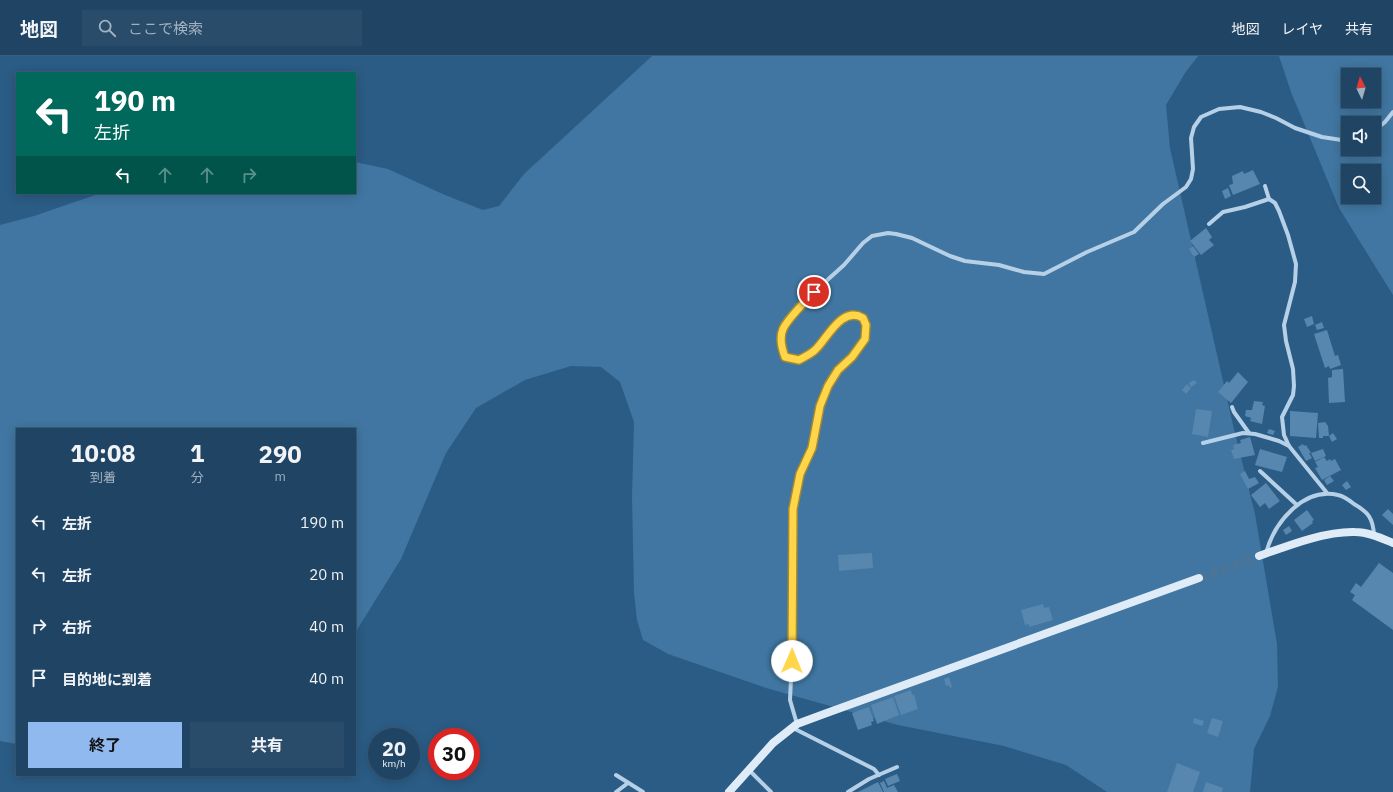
<!DOCTYPE html>
<html lang="ja">
<meta charset="utf-8">
<style>
body{margin:0;font-family:"IBM Plex Sans","Noto Sans JP",sans-serif;background:#284c6a;color:#f1f3f6;height:100vh;display:flex;flex-direction:column;font-size:15px;white-space:nowrap}
*{box-sizing:border-box;margin:0}
p{font-size:13px;color:#a2b1bf}
.icon{flex:none;width:22px;height:22px;fill:none;stroke:currentColor;stroke-width:2;stroke-linecap:round;stroke-linejoin:round}
.map{position:relative;flex:1;overflow:hidden}
.drawer{position:absolute;left:16px;top:372px;width:340px;height:348px;display:flex;flex-direction:column;background:#204564;border-radius:0px;box-shadow:0 2px 10px #0003,0 0 0 1px #3d5d78}
.drawer>*{flex:none}
.banner{position:absolute;left:16px;top:16px;width:340px;height:122px;border-radius:0px;box-shadow:0 2px 10px #0003,0 0 0 1px #3d5d78;background:#00695c;color:#fff;overflow:hidden}
.needle{width:26px;rotate:355deg}
.buttons{position:absolute;left:1341px;top:12px;display:grid;gap:8px}
.buttons a{display:grid;place-items:center;width:40px;height:40px;border-radius:0px;background:#204564;box-shadow:0 2px 10px #0003,0 0 0 1px #3d5d78;font-size:20px}
.speed{position:absolute;left:368px;top:672px;display:flex;gap:8px;font-size:20px;font-weight:700;text-align:center}
.speed>*{display:grid;place-content:center;width:52px;height:52px;border-radius:50%;background:#204564;box-shadow:0 2px 10px #0003,0 0 0 1px #3d5d78;line-height:1}
.speed small{font-size:10px;font-weight:400}
.speed .limit{border:6px solid #d22;background:#fff;color:#111}
.pin{position:absolute;display:grid;place-items:center;width:34px;height:34px;color:#fff;margin:-17px;border:2px solid #fff;border-radius:50%;box-shadow:0 1px 4px #0007}
.me{position:absolute;width:44px;margin:-22px;rotate:1deg;stroke-linejoin:round;filter:drop-shadow(0 0 3px #0008)}
.turn{display:flex;align-items:center;gap:14px;height:84px;padding:0 12px;font-size:18px}
.turn .icon{width:52px;height:52px;stroke-width:2.5}
.turn b{display:block;font-size:28px;line-height:34px}
.lanes{display:flex;align-items:center;height:38px;padding:0 12px;background:#0003;justify-content:center;gap:20px;direction:ltr}
.lanes .off{opacity:.35}
.eta{display:flex;justify-content:space-evenly;align-items:center;height:68px;text-align:center}
.eta b{font-size:24px;font-weight:700;line-height:28px}
.action{display:flex;gap:8px;margin-top:auto;padding:8px 12px}
.action a{flex:1;height:46px;border-radius:0px;background:#90b9f0;color:#111;font-size:16px;font-weight:700;line-height:46px;text-align:center}
.action a+a{background:#284c6a;color:#f1f3f6}
ul{padding:0;list-style:none}
li{display:flex;align-items:center;gap:12px;height:52px;padding:0 12px}
li div{flex:1}
li b{display:block;font-size:15px}
li em{font-style:normal}
header{display:flex;align-items:center;gap:24px;box-sizing:border-box;height:56px;padding:0 20px;background:#204564;border-bottom:1px solid #3d5d78}
header strong{font-size:19px}
nav{display:flex;gap:22px;margin-inline-start:auto;font-size:14px}
.search{width:280px;height:36px;background:#284c6a;display:flex;align-items:center;gap:10px;box-sizing:border-box;padding:0 14px;border-radius:0px;color:#a2b1bf;font-size:15px}
.map>svg:first-child{display:block}
</style>
<header>
<strong>地図</strong>
<div class="search"><svg class="icon" aria-label="search" viewBox="0 0 24 24"><circle cx="10" cy="10" r="6"/><path d="M15 15l6 6"/></svg>ここで検索</div>
<nav><a>地図</a><a>レイヤ</a><a>共有</a></nav>
</header>
<div class="map">
<svg width="1393" height="736" viewBox="0 0 1393 736">
<rect width="100%" height="100%" fill="#2b5c85"/>
<g fill="#4076a1" fill-rule="evenodd">
<polygon points="652,0 1198,0 1185,17 1166,49 1170,92 1233,369 1255,458 1277,588 1278,631 1270,660 1254,693 1250,736 1107,736 1066,709 1004,690 898,669 766,632 668,598 643,584 637,564 634,537 632,441 634,366 620,326 601,311 571,310 525,324 476,352 446,397 401,503 355,577 355,373 17,373 17,688 0,685 0,169 34,160 101,137 355,137 355,106 388,113 445,139 483,154 499,150 524,118"/>
<path d="M1279,0H1393V239L1339,152L1291,36ZM1348,19H1374V45H1348ZM1348,67H1374V93H1348ZM1348,115H1374V141H1348Z"/>
</g>
<g fill="#5787ae">
<polygon points="1253,114 1260,128 1233,139 1229,129 1233,128 1232,120 1243,115 1244,118"/>
<polygon points="1228,132 1231,140 1225,143 1222,135"/>
<polygon points="1206,172 1212,181 1209,184 1214,189 1201,199 1190,185"/>
<polygon points="1193,190 1199,198 1194,201 1189,193"/>
<polygon points="1312,260 1314,268 1307,271 1304,263"/>
<polygon points="1322,266 1324,272 1317,274 1315,269"/>
<polygon points="1327,274 1335,300 1338,299 1341,309 1330,313 1329,310 1325,312 1314,278"/>
<polygon points="1343,313 1345,346 1329,347 1328,322 1332,321 1332,314"/>
<polygon points="1238,316 1248,326 1231,347 1218,336 1227,325 1229,327"/>
<polygon points="1194,324 1197,327 1191,331 1189,327"/>
<polygon points="1187,328 1191,332 1186,338 1182,334"/>
<polygon points="1254,345 1263,346 1262,349 1265,350 1262,368 1250,365 1251,362 1245,360 1246,354 1252,354"/>
<polygon points="1196,353 1212,355 1208,381 1192,378"/>
<polygon points="1290,355 1318,357 1316,382 1290,380"/>
<polygon points="1325,366 1328,370 1329,380 1323,380 1323,382 1319,382 1318,367"/>
<polygon points="1269,373 1275,375 1273,379 1267,377"/>
<polygon points="1333,377 1337,383 1332,386 1329,380"/>
<polygon points="1250,381 1255,399 1234,403 1231,394 1234,393 1233,389 1241,387 1240,384"/>
<polygon points="1303,388 1304,390 1306,389 1311,397 1309,397 1312,402 1306,405 1298,391"/>
<polygon points="1260,393 1287,401 1282,416 1255,409"/>
<polygon points="1323,393 1326,400 1315,405 1311,397"/>
<polygon points="1324,401 1327,405 1330,403 1331,405 1335,403 1341,414 1322,424 1315,412 1318,411 1315,406"/>
<polygon points="1245,415 1249,423 1255,421 1259,427 1248,433 1240,418"/>
<polygon points="1330,420 1334,425 1327,429 1324,424"/>
<polygon points="1347,425 1351,431 1346,434 1342,429"/>
<polygon points="1266,427 1280,445 1269,453 1265,447 1260,451 1251,439"/>
<polygon points="1388,453 1393,458 1393,469 1382,459"/>
<polygon points="1307,454 1314,464 1312,465 1313,467 1302,475 1294,464"/>
<polygon points="1289,470 1292,475 1286,479 1283,474"/>
<polygon points="872,497 873,512 839,515 838,499"/>
<polygon points="1379,507 1393,517 1393,574 1352,544 1355,539 1350,536 1356,527 1361,531"/>
<polygon points="1043,548 1044,552 1049,551 1053,564 1029,571 1029,568 1025,569 1021,554"/>
<polygon points="949,621 952,631 950,632 949,629 946,630 944,623"/>
<polygon points="911,634 912,639 914,638 918,653 901,659 894,640"/>
<polygon points="893,641 899,659 877,668 871,649"/>
<polygon points="869,651 874,665 871,666 872,669 858,674 852,657"/>
<polygon points="1194,662 1204,665 1202,670 1193,667"/>
<polygon points="1212,662 1223,665 1218,681 1207,677"/>
<polygon points="1177,707 1200,716 1193,736 1167,736"/>
<polygon points="897,718 900,725 888,730 885,723"/>
<polygon points="884,725 887,732 894,729 898,736 884,736 880,727"/>
<polygon points="878,726 883,736 858,736"/>
<polygon points="1206,726 1223,732 1222,736 1203,736"/>
</g>
<g fill="none" stroke-linecap="round" stroke-linejoin="round">
<polyline stroke="#4b7497" stroke-width="8" stroke-dasharray="8 4" stroke-linecap="butt" points="1199,522 1259,500"/>
<g stroke="#b6d1e7" stroke-width="4">
<polyline points="1374,75 1385,66 1393,56"/>
<polyline points="1265,130 1269,143"/>
<polyline points="1209,168 1223,156 1245,151 1269,143 1275,147 1279,155 1288,179 1296,208 1295,226 1284,269 1286,285 1293,313 1294,330 1293,339 1282,361 1284,379 1289,390"/>
<polyline points="1232,351 1234,356 1249,377"/>
<polyline points="1203,387 1243,377 1255,378 1279,385 1289,390 1327,437"/>
<polyline points="1260,415 1297,449"/>
<path d="M1266,497C1274,467 1303,431 1338,439C1343,440 1349,444 1354,448C1368,456 1373,462 1374,479"/>
<path d="M797,668L790,644L793,579V453L800,418L812,392L820,350L828,330L838,314L852,301L865,283L866,274L863,262C842,249 827,284 815,294C811,298 804,301 799,304L785,301L783,296L781,280L783,273L814,236L844,209L863,187L872,180L888,177L896,178L912,182L950,200L965,205L999,209L1024,216L1044,218L1087,196L1134,176L1163,148L1186,131L1191,123L1193,113L1191,82L1194,71L1201,61L1219,53L1240,51L1261,56L1276,62L1295,72L1322,81L1348,85"/>
<polyline points="793,672 874,713 879,719"/>
<polyline points="749,714 771,736"/>
<polyline points="616,719 643,736"/>
<polyline points="616,736 628,727"/>
<polyline points="848,736 869,723 897,711"/>
</g>
<g stroke="#dfecf7" stroke-width="8">
<path d="M1259,500C1287,490 1325,475 1355,476C1368,476 1381,482 1393,487"/>
<polyline points="729,736 773,687 797,668 824,658 1199,522"/>
</g>
</g>
<g fill="none" stroke-linecap="round" stroke-linejoin="round">
<g stroke="#a68a30" stroke-width="10">
<path id="route" d="M792,605L793,453L800,418L812,392L820,350L828,330L838,314L852,301L865,283L866,269L863,262C842,249 827,283 815,294C811,298 804,301 799,304L785,301C782,293 779,282 783,273C788,262 805,246 814,236"/>
</g>
<use href="#route" stroke="#ffd54a" stroke-width="7"/>
</g>
</svg>
<div class="buttons">
<a><svg class="needle" viewBox="-14 -14 28 28"><path d="M0-13l5 13h-10z" fill="#e53935"/><path d="M0 13l5-13h-10z" fill="#a2b1bf"/></svg></a>
<a><svg class="icon" aria-label="sound" viewBox="0 0 24 24"><path d="M4 9h4l5-4v14l-5-4H4zM17 9q2 3 0 6"/></svg></a>
<a><svg class="icon" aria-label="search" viewBox="0 0 24 24"><circle cx="10" cy="10" r="6"/><path d="M15 15l6 6"/></svg></a>
</div>
<div class="speed"><div>20<small>km/h</small></div><div class="limit">30</div></div>
<div class="pin" style="left:814px;top:236px;background:#d93025"><svg class="icon" aria-label="arrive" viewBox="0 0 24 24"><path d="M6 21V4h12l-3 4 3 4H6"/></svg></div>
<svg class="me" style="left:792px;top:605px" viewBox="-20 -20 40 40"><circle r="19" fill="#fff"/><path d="M0-13L10 11 0 6-10 11z" fill="#ffd54a"/></svg>
<div class="banner">
<div class="turn"><svg class="icon" aria-label="left" viewBox="0 0 24 24"><path d="M17 20v-9H6M10 6l-5 5 5 5"/></svg><div><b>190 m</b>左折</div></div>
<div class="lanes"><svg class="icon" aria-label="left" viewBox="0 0 24 24"><path d="M17 20v-9H6M10 6l-5 5 5 5"/></svg><svg class="icon off" aria-label="ahead" viewBox="0 0 24 24"><path d="M12 20V5M6 11l6-6 6 6"/></svg><svg class="icon off" aria-label="ahead" viewBox="0 0 24 24"><path d="M12 20V5M6 11l6-6 6 6"/></svg><svg class="icon off" aria-label="right" viewBox="0 0 24 24"><path d="M7 20v-9h11M14 6l5 5-5 5"/></svg></div>
</div>
<section class="drawer">
<div class="eta">
<div><b>10:08</b><p>到着</p></div>
<div><b>1</b><p>分</p></div>
<div><b>290</b><p>m</p></div>
</div>
<ul>
<li><svg class="icon" aria-label="left" viewBox="0 0 24 24"><path d="M17 20v-9H6M10 6l-5 5 5 5"/></svg><div><b>左折</b></div><em>190 m</em></li>
<li><svg class="icon" aria-label="left" viewBox="0 0 24 24"><path d="M17 20v-9H6M10 6l-5 5 5 5"/></svg><div><b>左折</b></div><em>20 m</em></li>
<li><svg class="icon" aria-label="right" viewBox="0 0 24 24"><path d="M7 20v-9h11M14 6l5 5-5 5"/></svg><div><b>右折</b></div><em>40 m</em></li>
<li><svg class="icon" aria-label="arrive" viewBox="0 0 24 24"><path d="M6 21V4h12l-3 4 3 4H6"/></svg><div><b>目的地に到着</b></div><em>40 m</em></li>
</ul>
<div class="action"><a>終了</a><a>共有</a></div>
</section>
</div>
